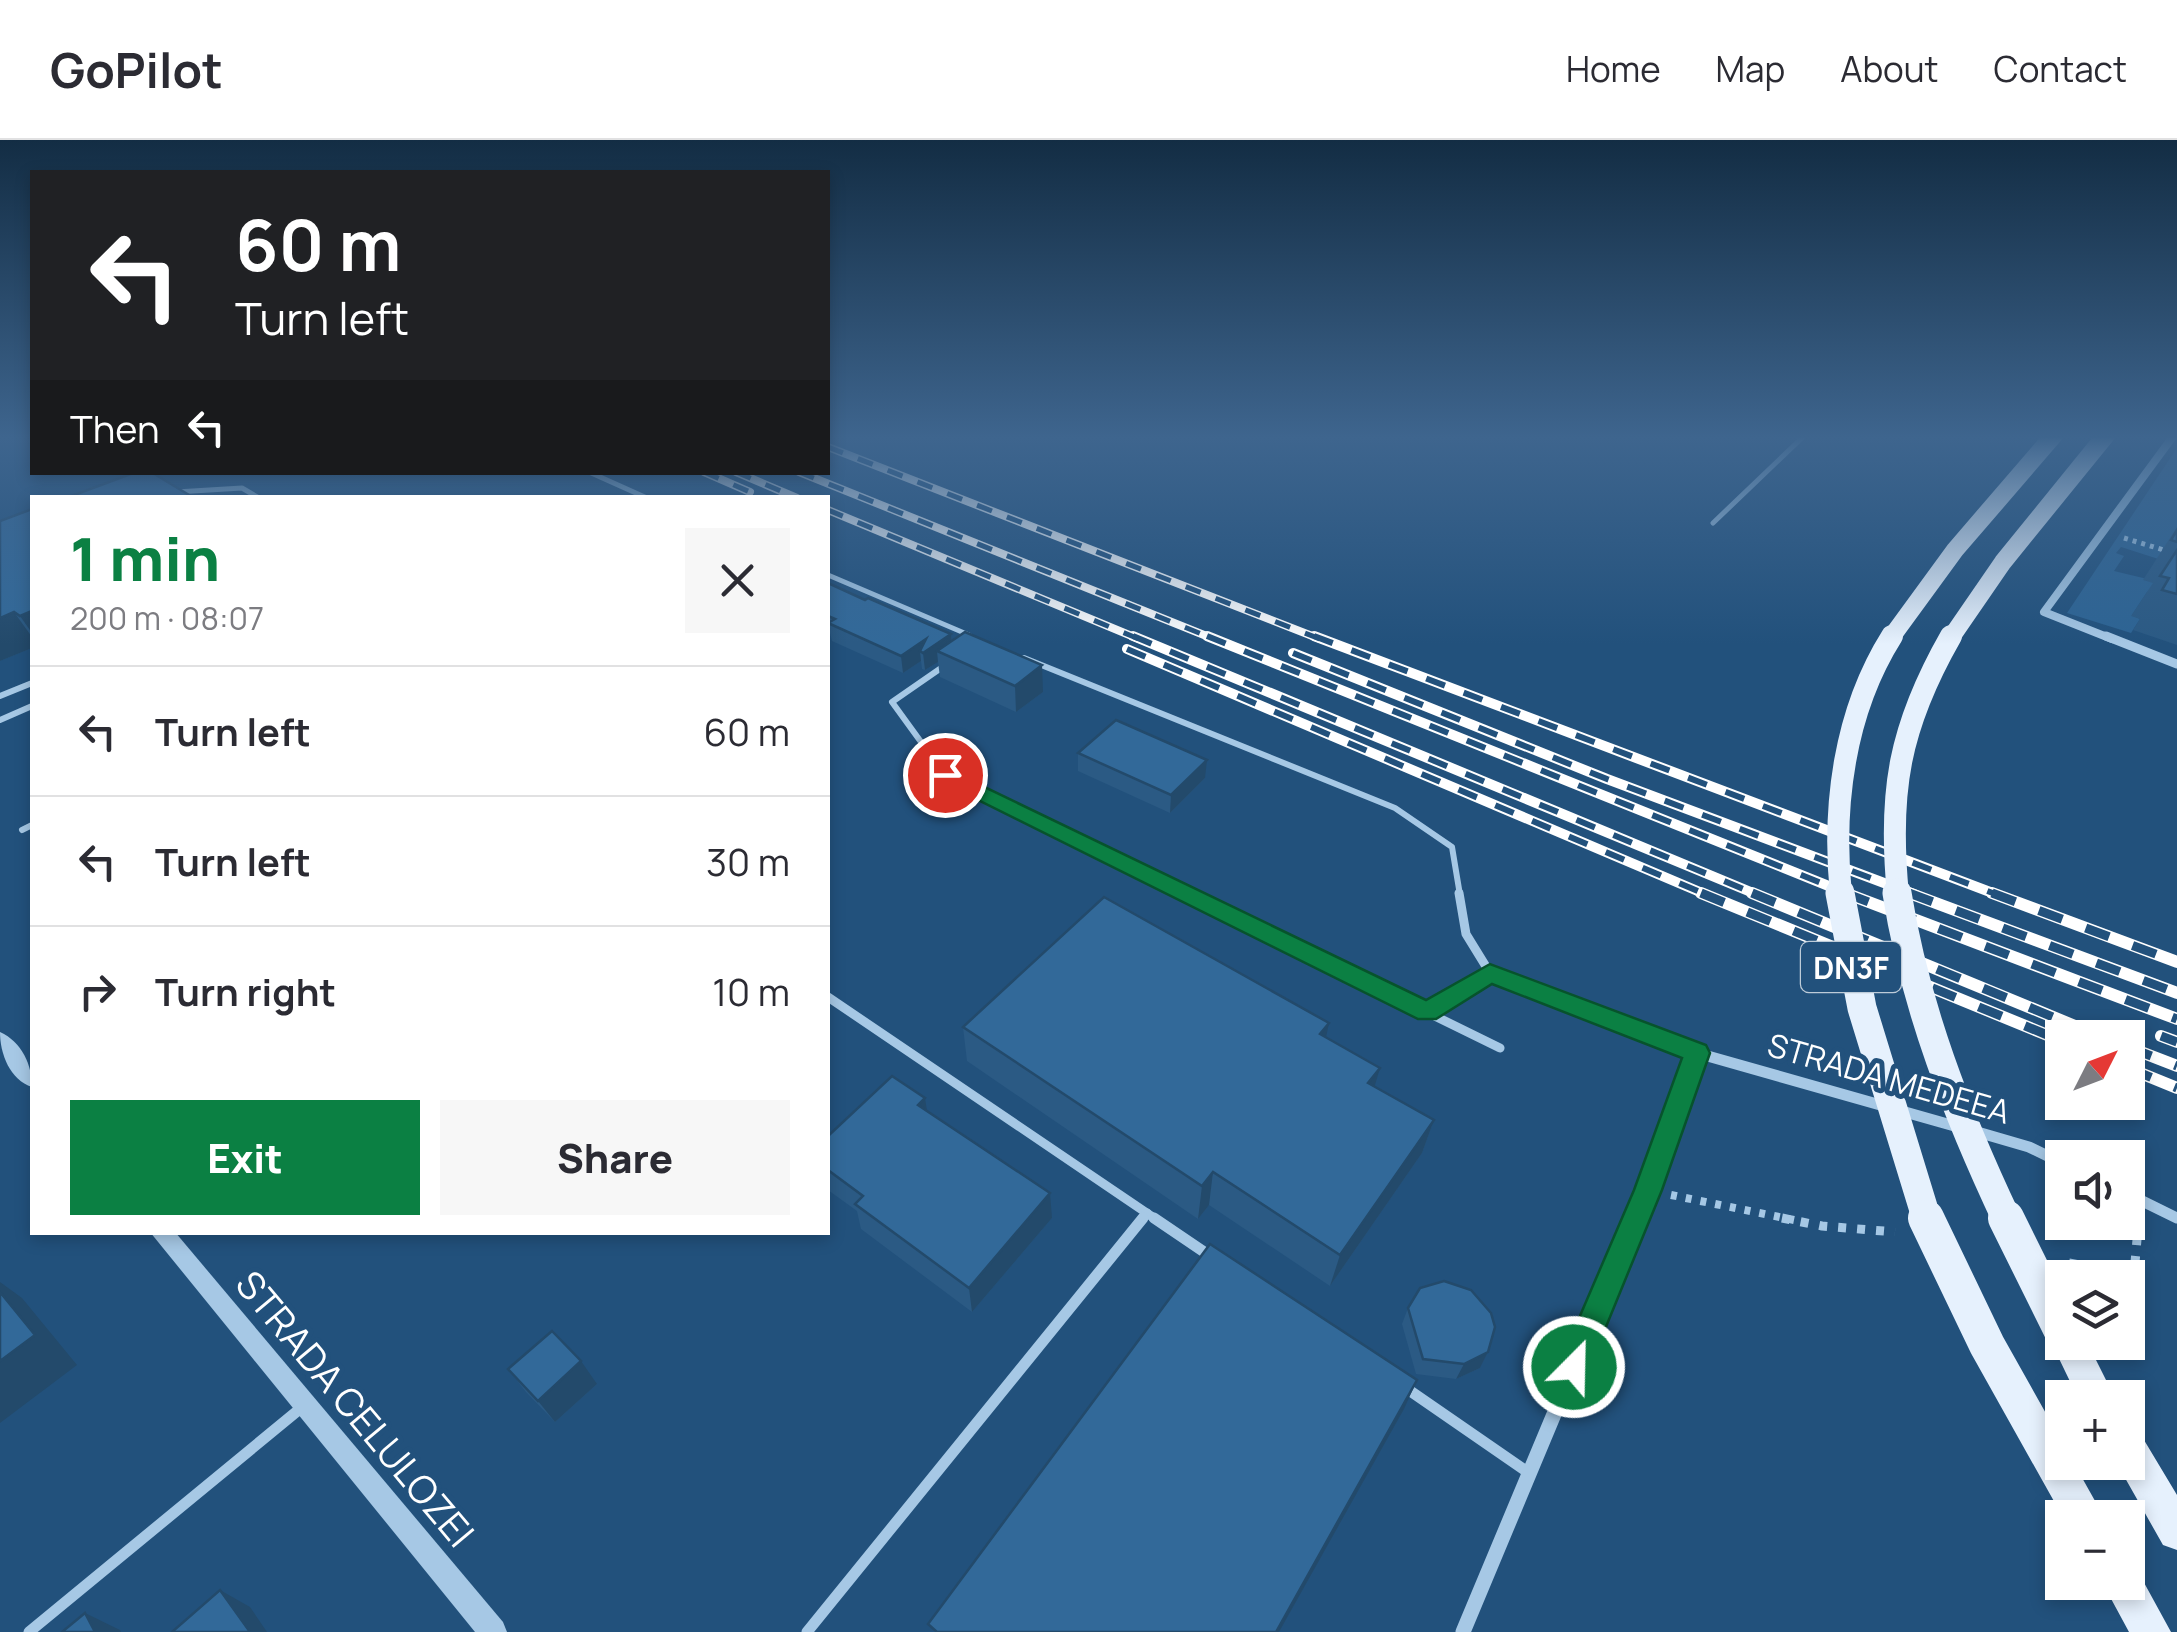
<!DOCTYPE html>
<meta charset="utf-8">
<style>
body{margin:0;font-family:Manrope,sans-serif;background:#f7f7f7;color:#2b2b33;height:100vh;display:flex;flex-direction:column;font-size:38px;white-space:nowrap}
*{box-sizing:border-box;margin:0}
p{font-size:32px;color:#7c7c81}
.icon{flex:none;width:55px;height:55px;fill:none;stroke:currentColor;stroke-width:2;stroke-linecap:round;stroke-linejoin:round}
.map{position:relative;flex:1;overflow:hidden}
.panel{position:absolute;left:30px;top:355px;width:800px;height:740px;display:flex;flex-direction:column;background:#fff;border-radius:0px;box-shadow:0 5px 15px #0003}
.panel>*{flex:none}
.hud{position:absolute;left:30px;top:30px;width:800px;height:305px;border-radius:0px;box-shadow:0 5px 15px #0003;background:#202124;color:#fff;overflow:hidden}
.needle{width:65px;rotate:48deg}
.tools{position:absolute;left:2045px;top:880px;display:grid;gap:20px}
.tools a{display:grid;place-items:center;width:100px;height:100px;border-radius:0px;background:#fff;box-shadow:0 5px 15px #0003;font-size:50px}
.pin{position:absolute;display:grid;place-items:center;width:85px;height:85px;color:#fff;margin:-42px;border:5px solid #fff;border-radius:50%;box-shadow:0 2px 10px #0007}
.me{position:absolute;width:110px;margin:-55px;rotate:23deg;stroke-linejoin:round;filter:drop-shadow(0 0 8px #0008)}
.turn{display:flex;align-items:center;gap:35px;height:210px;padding:0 40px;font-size:45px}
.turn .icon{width:130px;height:130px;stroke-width:2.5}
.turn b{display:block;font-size:70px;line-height:85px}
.then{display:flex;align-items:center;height:95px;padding:0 40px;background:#0003;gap:20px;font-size:38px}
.round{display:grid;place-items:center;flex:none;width:105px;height:105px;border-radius:0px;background:#f7f7f7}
.headline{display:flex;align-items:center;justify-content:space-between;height:170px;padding:0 40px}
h1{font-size:60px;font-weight:800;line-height:75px;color:#0b8043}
.primary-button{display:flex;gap:20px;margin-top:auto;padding:20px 40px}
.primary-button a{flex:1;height:115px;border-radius:0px;background:#0b8043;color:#fff;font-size:40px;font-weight:800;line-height:115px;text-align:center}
.primary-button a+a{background:#f7f7f7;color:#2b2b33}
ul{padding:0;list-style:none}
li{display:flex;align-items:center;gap:30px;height:130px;padding:0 40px;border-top:2px solid #e1e1e2}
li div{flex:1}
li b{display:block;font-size:38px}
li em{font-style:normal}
header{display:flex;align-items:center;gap:60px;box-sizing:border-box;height:140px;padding:0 50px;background:#fff;border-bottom:2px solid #e1e1e2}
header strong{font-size:48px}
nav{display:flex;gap:55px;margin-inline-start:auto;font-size:35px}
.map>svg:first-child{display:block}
</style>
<header>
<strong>GoPilot</strong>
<nav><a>Home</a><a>Map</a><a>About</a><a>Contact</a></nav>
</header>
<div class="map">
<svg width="2177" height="1492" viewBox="0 0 2177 1492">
<rect width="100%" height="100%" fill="#22517c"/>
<polygon fill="#2d6494" points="2177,308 2177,425 2121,407 2116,413 2124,416 2114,431 2164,443 2147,452 2132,475 2140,479 2131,493 2067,473"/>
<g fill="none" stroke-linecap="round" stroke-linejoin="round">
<polyline stroke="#a6c8e5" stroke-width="5" stroke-dasharray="4 5" stroke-linecap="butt" points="2124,398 2177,414"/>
<polyline stroke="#a6c8e5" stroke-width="8" stroke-dasharray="6 9" stroke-linecap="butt" points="1671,1055 1794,1080"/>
<g stroke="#a6c8e5" stroke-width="9" stroke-dasharray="8 11" stroke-linecap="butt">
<polyline points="1782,1078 1822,1086 1895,1092"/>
<polyline points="2069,1123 2134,1134 2138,1088"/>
</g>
<g stroke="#a6c8e5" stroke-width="5">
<polyline points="589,332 647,358"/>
<polyline points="176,352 242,348 259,358"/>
<polyline points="1713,383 1805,295"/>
<polyline points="828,435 969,495"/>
</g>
<g stroke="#a6c8e5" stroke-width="6">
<polyline points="1024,518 1395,668 1452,707 1460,755"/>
<polyline points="944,526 892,562 945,635 1189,755"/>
<polyline points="0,556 32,543"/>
<polyline points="0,580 32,566"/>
<polyline points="22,690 32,685"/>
</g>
<g stroke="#a6c8e5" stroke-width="9">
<polyline points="1184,753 1500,908"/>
<polyline points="1459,753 1466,794 1490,833 1697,913"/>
<polyline points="828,857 1157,1080"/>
<polyline points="1427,872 1490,833"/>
<polyline points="1141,1080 1147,1073"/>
</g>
<g stroke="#a6c8e5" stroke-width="11">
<polyline points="1154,1078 1213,1118"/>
<polyline points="1403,1246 1529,1333"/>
<polyline points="29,1492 301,1268"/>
<polyline points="807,1492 1143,1078"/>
</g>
<polyline stroke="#a6c8e5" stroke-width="8" points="2112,499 2044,472 2174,295"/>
<polyline stroke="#a6c8e5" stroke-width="9" points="2106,496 2177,524"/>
<g stroke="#a6c8e5" stroke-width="11">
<polyline points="1974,991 2029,1007 2062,1023"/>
<polyline points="2128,1054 2177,1078"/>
<polyline points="1635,1080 1697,913 1958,987"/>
</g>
<polyline stroke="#a6c8e5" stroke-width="15" points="1463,1492 1636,1078"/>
<g fill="#a6c8e5" fill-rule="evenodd">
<path d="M0,892C22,902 32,925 32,947C10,940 0,914 0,892Z"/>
<polygon points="150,1092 175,1092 503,1482 507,1492 475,1492"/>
</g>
<g fill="#e6f1fd" fill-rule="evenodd">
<polygon points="2062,1187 2062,1202 2087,1202 2115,1258 2078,1258 2051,1202 2056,1190"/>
<polygon points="2128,1290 2141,1295 2177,1355 2177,1410 2163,1405 2116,1322 2128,1322"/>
<polygon points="2128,1425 2136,1428 2171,1492 2129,1492 2102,1442 2128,1442"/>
</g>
<g stroke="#fff" stroke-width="8">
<g id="rail-far2">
<polyline points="828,307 1320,499"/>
<polyline points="704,332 750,352"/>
<polyline points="736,332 797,358"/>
<polyline points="799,332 1214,499"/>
<polyline points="828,370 1139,499"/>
</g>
</g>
<g stroke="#fff" stroke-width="10">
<g id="rail-far1">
<polyline points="1133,496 1758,755"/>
<polyline points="1207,496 1851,755"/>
<polyline points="1314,496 1998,755"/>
<polyline points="1127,509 1707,755"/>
<polyline points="1293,513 1607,639 1916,755"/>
</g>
</g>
<g stroke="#fff" stroke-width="12">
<g id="rail">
<polyline points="1701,753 2062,901"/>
<polyline points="1752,753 2104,898"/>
<polyline points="1845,753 2177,879"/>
<polyline points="1909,753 2177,853"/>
<polyline points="1992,753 2177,822"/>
<polyline points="2161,896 2177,902"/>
<polyline points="2128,907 2177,926"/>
<polyline points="2128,928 2177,948"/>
</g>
</g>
<use href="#rail-far2" stroke="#22517c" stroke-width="5" stroke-dasharray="16" stroke-linecap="butt"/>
<use href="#rail-far1" stroke="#22517c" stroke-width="6" stroke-dasharray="20" stroke-linecap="butt"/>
<use href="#rail" stroke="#22517c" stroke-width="9" stroke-dasharray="25" stroke-linecap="butt"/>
<g stroke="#e6f1fd" stroke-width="18">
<polyline points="1890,499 1955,410 2054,295"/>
<polyline points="1950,499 2003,422 2106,295"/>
</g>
<g stroke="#e6f1fd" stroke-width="22">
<path d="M1841,755C1832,667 1844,572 1892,496"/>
<path d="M1898,755C1888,652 1899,587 1951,496"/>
</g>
<g stroke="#e6f1fd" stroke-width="29">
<polyline points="1840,753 1862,868 1927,1080"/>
<path d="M1897,753C1915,867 1958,976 2007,1080"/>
</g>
<g stroke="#e6f1fd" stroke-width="36">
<polyline points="1926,1078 1987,1205 2084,1378"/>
<polyline points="2006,1078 2062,1191"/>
</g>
</g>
<g fill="#2b5a84">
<polygon points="32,369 32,508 0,521"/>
<polygon points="2177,387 2177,505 2133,490 2140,479 2131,476 2153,443 2143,440"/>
<polygon points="828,443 865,460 951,494 952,501 1043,552 1016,572 940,537 938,522 925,530 922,529 921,521 903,533 832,501 830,493 828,491"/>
<polygon points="1078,613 1205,638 1170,673 1078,631"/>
<polygon points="963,887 1326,897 1374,946 1434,980 1422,1013 1330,1146 1209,1065 1198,1079 967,921"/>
<polygon points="927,971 1052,1078 972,1172 861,1089 857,1071 828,1050 828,996"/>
<polygon points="1408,1168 1488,1212 1480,1228 1456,1239 1416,1234 1402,1184"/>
<polygon points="508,1229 597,1244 555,1282 526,1252"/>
</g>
<g fill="#234a6b">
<polygon points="32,471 32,493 20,476"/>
<polygon points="14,472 32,497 32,508 0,521 0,478"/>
<polygon points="951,494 953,511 937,511 938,522 925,530 923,513 920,511 921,521 903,533 901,516 926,499"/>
<polygon points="1042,525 1043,552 1016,572 1015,546"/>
<polygon points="1207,620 1205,638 1170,673 1171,655"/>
<polygon points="1329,883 1322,917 1320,894"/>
<polygon points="1380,928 1370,962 1368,943"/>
<polygon points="925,958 929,984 918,965"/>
<polygon points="1434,980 1422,1013 1330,1146 1340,1115"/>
<polygon points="1213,1032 1209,1065 1198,1079 1202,1046"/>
<polygon points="1050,1053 1052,1078 972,1172 969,1148"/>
<polygon points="0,1142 22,1158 77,1225 0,1283"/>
<polygon points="1488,1212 1480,1228 1456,1239 1464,1224"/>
<polygon points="581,1221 597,1244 555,1282 538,1261"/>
<polygon points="1417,1240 1404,1269 1279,1492 1276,1492"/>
<polygon points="220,1450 250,1467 267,1492 250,1492"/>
<polygon points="85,1473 120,1490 121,1492 95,1492"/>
</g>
<g fill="#326999" stroke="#234a6b" stroke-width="2.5">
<polygon points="136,332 151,332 194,358 66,358"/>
<polygon points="32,369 32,471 20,476 14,472 0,478 0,381"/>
<polygon points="2177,390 2177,402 2171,400"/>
<polygon points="2177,410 2177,454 2162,450 2169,438 2160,436"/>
<polygon points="828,443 865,460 868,458 951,494 923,513 920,511 926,499 901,516 828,483 835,479 828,476"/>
<polygon points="965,492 1042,525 1015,546 937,511"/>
<polygon points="1116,580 1207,620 1171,655 1078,613"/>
<polygon points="1104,757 1329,883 1320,894 1380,928 1368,943 1434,980 1340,1115 1213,1032 1202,1046 963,887"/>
<polygon points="892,936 925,958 918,965 1050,1053 969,1148 855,1064 863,1056 828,1030 828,996"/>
<polygon points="1210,1104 1417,1240 1276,1492 937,1492 928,1484"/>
<polygon points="1444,1141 1471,1150 1491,1173 1495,1187 1488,1212 1464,1224 1423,1219 1408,1168 1420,1148"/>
<polygon points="0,1152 35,1195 0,1221"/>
<polygon points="552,1191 581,1221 538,1261 508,1229"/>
<polygon points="220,1450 250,1492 172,1492"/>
<polygon points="85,1473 95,1492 62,1492"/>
</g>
<linearGradient id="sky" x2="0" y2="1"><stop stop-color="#132d44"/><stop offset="0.59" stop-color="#3e658e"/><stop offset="1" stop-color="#3e658e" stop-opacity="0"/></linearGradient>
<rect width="2177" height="504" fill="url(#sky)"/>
<polygon fill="#0b8043" stroke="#07532c" stroke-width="2.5" points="945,628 1426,860 1490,824 1706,905 1710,913 1662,1050 1585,1238 1574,1243 1562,1238 1558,1227 1634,1050 1682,918 1492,844 1436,879 1418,879 938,640 935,635"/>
<g text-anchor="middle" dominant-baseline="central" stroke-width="10" stroke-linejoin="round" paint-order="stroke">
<rect fill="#22517c" stroke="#bdcbd8" stroke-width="2.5" x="1801" y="802" width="100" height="50" rx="8"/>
<g font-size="30" font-weight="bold" fill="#fff">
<text x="1851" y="827">DN3F</text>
</g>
<g font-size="32" fill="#fff" stroke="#22517c">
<text transform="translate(1889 938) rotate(16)">STRADA MEDEEA</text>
</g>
<g font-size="38" fill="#fff" stroke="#22517c">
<text transform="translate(356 1268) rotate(50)">STRADA CELULOZEI</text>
</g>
</g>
</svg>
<div class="tools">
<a><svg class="needle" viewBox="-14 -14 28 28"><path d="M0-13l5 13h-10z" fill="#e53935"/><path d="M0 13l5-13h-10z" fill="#7c7c81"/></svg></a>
<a><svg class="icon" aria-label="sound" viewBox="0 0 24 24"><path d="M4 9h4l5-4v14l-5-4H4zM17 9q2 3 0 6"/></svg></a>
<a><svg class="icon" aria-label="layers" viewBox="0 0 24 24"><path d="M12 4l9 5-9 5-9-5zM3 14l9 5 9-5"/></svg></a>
<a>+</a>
<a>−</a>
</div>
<div class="pin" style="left:945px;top:635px;background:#d93025"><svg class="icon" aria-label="arrive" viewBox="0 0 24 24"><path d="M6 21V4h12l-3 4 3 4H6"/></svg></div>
<svg class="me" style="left:1574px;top:1227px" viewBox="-20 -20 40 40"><circle r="17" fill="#0b8043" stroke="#fff" stroke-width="3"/><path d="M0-11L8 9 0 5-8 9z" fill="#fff"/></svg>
<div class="hud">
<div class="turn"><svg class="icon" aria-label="left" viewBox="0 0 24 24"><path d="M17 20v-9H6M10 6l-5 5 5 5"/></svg><div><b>60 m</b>Turn left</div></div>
<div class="then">Then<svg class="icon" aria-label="left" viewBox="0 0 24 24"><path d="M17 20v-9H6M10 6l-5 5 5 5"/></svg></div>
</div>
<section class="panel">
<div class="headline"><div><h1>1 min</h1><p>200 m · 08:07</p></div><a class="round"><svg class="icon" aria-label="close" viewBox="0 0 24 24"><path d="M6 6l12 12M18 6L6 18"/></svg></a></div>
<ul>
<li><svg class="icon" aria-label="left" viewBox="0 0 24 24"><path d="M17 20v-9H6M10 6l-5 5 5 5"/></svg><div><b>Turn left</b></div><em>60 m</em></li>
<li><svg class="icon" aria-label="left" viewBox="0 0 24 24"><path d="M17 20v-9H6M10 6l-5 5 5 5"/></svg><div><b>Turn left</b></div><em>30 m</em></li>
<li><svg class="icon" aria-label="right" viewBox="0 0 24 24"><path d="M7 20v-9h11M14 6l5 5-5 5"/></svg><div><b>Turn right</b></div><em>10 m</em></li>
</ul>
<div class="primary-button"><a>Exit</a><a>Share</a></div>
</section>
</div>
